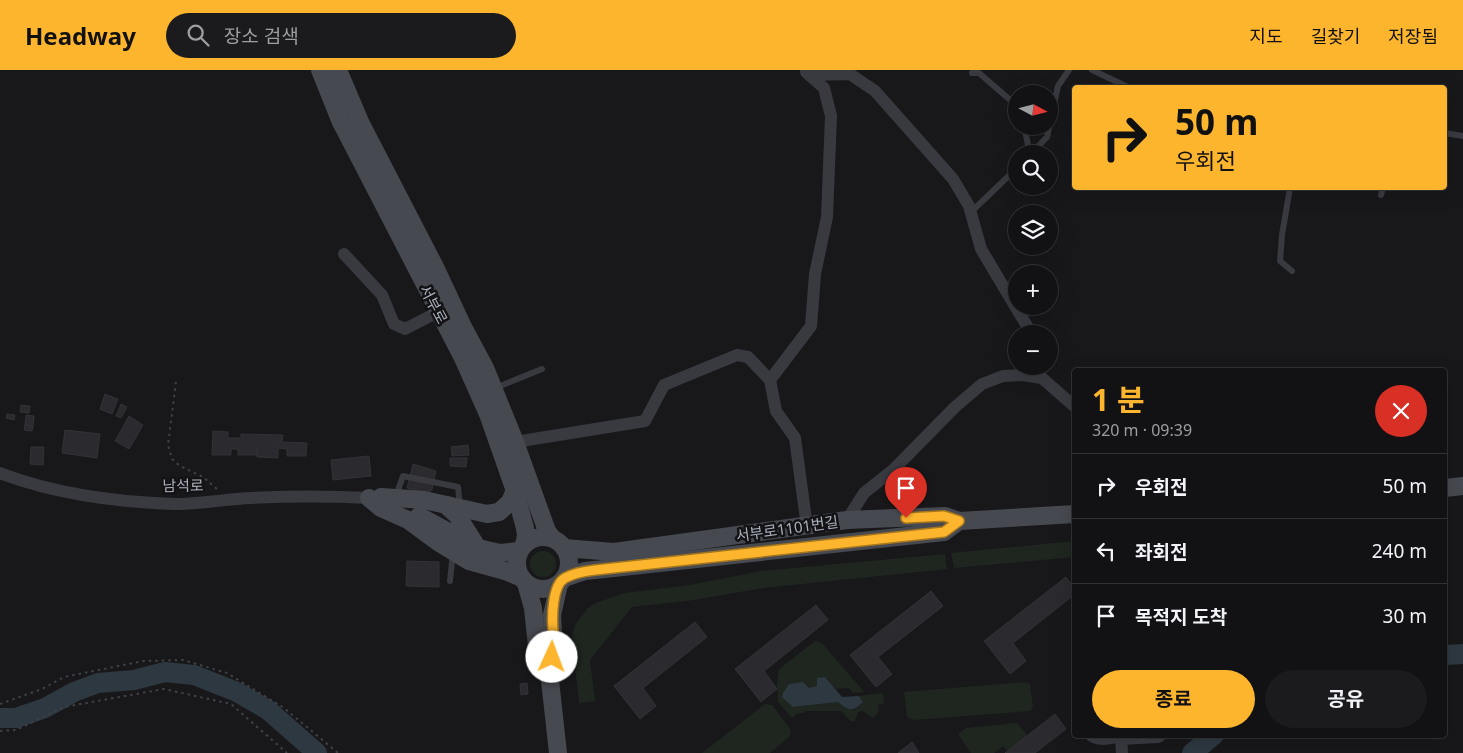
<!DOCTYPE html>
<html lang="ko">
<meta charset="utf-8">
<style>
body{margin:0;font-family:"Noto Sans","Noto Sans KR",sans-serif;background:#1b1b1d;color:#f1f3f6;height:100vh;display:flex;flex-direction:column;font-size:19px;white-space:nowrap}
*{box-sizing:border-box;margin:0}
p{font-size:16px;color:#9c9ea0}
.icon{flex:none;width:28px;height:28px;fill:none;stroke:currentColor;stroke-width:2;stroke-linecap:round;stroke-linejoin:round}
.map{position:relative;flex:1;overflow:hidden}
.sheet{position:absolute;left:1072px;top:298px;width:375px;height:370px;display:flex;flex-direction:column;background:#121214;border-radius:5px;box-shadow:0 5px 20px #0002,0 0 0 1px #313234}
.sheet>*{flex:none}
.hud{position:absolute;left:1072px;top:15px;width:375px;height:105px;border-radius:5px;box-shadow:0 5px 20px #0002,0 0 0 1px #313234;background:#fdb52e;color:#111;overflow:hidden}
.needle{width:32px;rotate:97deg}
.buttons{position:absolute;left:1008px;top:15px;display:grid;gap:10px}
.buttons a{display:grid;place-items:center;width:50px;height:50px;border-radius:50%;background:#121214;box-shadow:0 5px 20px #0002,0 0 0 1px #313234;font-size:25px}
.pin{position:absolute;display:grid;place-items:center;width:42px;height:42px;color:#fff;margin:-51px -21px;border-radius:50% 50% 50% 0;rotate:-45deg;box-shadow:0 0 5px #0007}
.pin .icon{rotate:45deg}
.me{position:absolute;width:55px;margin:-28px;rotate:2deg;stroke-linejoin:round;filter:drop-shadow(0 0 4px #0008)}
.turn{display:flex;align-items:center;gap:18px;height:105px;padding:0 20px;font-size:22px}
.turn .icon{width:65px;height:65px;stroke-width:2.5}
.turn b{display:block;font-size:35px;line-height:42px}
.round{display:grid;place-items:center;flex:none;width:52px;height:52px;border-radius:26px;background:#1b1b1d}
.head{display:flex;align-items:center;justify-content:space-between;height:85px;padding:0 20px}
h1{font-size:30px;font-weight:700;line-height:38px;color:#fdb52e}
.action{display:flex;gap:10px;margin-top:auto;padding:10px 20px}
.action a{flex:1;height:58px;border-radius:30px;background:#fdb52e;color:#111;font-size:20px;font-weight:700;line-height:58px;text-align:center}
.action a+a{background:#1b1b1d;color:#f1f3f6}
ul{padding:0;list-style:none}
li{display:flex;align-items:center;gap:15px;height:65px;padding:0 20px;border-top:1px solid #313234}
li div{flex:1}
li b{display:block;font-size:19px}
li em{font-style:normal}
header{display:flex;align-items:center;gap:30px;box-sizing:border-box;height:70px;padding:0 25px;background:#fdb52e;color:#111}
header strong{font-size:24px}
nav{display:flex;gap:28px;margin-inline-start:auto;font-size:18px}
.search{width:350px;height:45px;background:#1b1b1d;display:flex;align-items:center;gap:12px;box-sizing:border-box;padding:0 18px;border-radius:28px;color:#9c9ea0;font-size:19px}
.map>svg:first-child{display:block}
</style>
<header>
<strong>Headway</strong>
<div class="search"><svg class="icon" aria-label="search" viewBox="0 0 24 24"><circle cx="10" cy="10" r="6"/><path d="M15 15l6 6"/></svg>장소 검색</div>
<nav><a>지도</a><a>길찾기</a><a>저장됨</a></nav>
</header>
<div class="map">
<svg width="1463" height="683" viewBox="0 0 1463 683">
<rect width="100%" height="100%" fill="#18181b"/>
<g fill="#1e261f">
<polygon points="1075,471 1075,487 954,498 951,483"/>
<circle cx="543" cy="494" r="13"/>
<polygon points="945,484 947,499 763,518 694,530 632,537 590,590 595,631 579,633 572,566 575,555 588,538 596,533 624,523 690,515 761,501"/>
<path d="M815,571L822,573L864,622L853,623L849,618L835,619L825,607L818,608L817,616L809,618L803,612L788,614L793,637L839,632C850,642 854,644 862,630L859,626L883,623L884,633L878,635L879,642L873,648L863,641L858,642L855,651H851L841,641H806V642L797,644L792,648L778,632L777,615L779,599Z"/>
<polygon points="1024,612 1030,614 1033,637 1030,641 913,650 907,647 904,622"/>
<polygon points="765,634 772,635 791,660 790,666 770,683 702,683"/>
<polygon points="1017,653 1027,665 1008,681 1003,676 994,683 971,683 958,664 966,658"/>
</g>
<path fill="#2d3840" d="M825,607L842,627L859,626L863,632C851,643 850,641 838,632L793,637L782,627L783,623L789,614L803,612L809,618L817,616V608Z"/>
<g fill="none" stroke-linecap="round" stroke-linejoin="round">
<g stroke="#2d3840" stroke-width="20">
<polyline points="1445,585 1463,584"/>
<polyline points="0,648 16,648 45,638 74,622 98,613 134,610 165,602 194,605 237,622 268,640 317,683"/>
<polyline points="1192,683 1214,665"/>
</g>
</g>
<g fill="#2b2b2f" stroke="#323237">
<polygon points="105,324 118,329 112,344 100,339"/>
<polygon points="121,334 127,337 121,348 116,346"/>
<polygon points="21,335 30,336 29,343 20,342"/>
<polygon points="7,344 15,345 14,350 6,348"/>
<polygon points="26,345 34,346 33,356 25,355"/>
<polygon points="129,346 143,355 129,379 115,371"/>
<polygon points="25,355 33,356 32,361 24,360"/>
<polygon points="65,360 100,364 97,388 62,383"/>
<polygon points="213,361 228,362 228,368 241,368 241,364 283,365 282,372 307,373 306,386 287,386 287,379 278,378 278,388 257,387 257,378 257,385 238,385 238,379 231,379 231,385 212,385"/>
<polygon points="468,375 469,385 452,386 451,377"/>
<polygon points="31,377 44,377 43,395 30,394"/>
<polygon points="369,386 371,406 333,410 331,390"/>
<polygon points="450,388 467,388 466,397 450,396"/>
<polygon points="413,394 436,401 432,420 426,424 407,418"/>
<polygon points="407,491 439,492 439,517 406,516"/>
<polygon points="1066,507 1075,519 1075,524 1013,573 1026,591 1010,604 984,571"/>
<polygon points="931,521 943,536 878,587 892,604 876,617 850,585"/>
<polygon points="816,535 828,550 764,601 777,619 761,632 735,599"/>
<polygon points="695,552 707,567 643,618 656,636 640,649 614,616"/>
<polygon points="527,613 528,624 521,625 520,614"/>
<polygon points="1055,644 1066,659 1035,683 1005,683"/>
<polygon points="912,672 919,683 898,683"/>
</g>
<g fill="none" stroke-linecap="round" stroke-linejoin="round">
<g stroke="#3f4147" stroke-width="2" stroke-dasharray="2.5 4" stroke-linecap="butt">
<polyline points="176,312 168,375 172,389 180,396 203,407 217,419"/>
<polyline points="0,634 42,619 64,607 143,591 183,590 227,603 284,638 338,683"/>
<polyline points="0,661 16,660 64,637 164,619 231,634 287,683"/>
</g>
<g stroke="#393a40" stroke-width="6">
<polyline points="1092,0 1130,18"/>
<polyline points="972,3 979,3 1016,35"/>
<polyline points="1024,56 1030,84"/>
<polyline points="1445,63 1463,66"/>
<polyline points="1031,84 1047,67 1058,16 1069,0"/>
<polyline points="1290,118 1282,165 1280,191 1292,201"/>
<polyline points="1381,125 1383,118"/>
<polyline points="971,142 1016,99"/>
<polyline points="495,318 542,299"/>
<polyline points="396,426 403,406 458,417 460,436"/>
<polyline points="450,511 453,482"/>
<path d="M1086,665C1095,675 1111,672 1121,669"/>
</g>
<g stroke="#393a40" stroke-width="12">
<polyline points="809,5 850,4 875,21 953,109 969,136 981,179 1027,256 1026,264"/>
<polyline points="344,184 382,225 394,254 405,259 438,242"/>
<polyline points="770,310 811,256 815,204 827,147 831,46 824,18 806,2"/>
<polyline points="515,372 645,351 664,315 737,285 748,287 770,310 776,341 795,368 807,457"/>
<path d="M0,403C55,424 117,432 175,434C201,434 226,429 251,428C291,426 330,426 369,428"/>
<polyline points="847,450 864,423 893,400 955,337 982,314 1003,306 1023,305 1042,308 1075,337"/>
<polyline points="1122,683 1121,669 1158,667 1161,665"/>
</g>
<g stroke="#474950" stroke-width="18">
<polyline points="320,0 340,50 463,288 488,344 515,421 525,458 526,466 524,475"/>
<polyline points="338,0 361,54 436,199 463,257 485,298 515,372 547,461 552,468"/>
<polyline points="1445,418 1463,416"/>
<polyline points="381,427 424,430 487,444 499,442 510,432 515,420"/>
<polyline points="369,428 381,438 408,450 438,472 469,491 505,501 522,508"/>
<polyline points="446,435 457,445 477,477"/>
<polyline points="419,446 478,478 500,483 519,481"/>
<circle cx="543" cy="493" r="26"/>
<polyline points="564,478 614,482 847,450 945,446 959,451 1075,444"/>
<polyline points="564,508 585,501 595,500 944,462 959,451"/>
<polyline points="526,513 533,538 538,586 549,601"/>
<polyline points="558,683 549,601 554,580 552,545 559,514"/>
</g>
</g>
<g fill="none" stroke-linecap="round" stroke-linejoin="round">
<g stroke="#a4761e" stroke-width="12">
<path id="route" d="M552,587C555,578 553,569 553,560C552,547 552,515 565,508C574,503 586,501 595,500L944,462L959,451L944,446L906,448"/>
</g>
<use href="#route" stroke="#fdb52e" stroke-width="9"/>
</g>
<g text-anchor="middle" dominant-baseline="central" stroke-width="5" stroke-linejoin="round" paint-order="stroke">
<g font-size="15" fill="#aaafbb" stroke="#131316">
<text transform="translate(434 234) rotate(62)">서부로</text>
<text transform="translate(183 415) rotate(-1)">남석로</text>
<text transform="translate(787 458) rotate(-8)">서부로1101번길</text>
</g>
</g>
</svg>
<div class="buttons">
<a><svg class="needle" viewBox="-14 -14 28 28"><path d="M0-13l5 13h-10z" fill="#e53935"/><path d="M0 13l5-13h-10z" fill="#9c9ea0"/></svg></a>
<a><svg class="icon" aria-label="search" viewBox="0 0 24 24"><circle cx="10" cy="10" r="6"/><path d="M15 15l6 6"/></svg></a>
<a><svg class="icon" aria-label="layers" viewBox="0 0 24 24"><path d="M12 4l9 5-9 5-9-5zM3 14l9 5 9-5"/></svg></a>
<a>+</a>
<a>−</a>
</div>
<div class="pin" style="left:906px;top:448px;background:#d93025"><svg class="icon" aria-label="arrive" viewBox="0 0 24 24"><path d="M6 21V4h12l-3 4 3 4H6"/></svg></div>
<svg class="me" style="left:552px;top:587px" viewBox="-20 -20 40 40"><circle r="19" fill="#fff"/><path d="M0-13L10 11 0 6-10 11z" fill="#fdb52e"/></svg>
<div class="hud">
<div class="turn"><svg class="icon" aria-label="right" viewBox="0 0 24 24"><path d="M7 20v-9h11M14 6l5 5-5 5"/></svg><div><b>50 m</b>우회전</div></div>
</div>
<section class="sheet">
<div class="head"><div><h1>1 분</h1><p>320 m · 09:39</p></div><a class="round" style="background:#d93025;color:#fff"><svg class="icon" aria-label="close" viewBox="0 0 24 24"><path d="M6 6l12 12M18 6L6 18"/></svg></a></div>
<ul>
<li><svg class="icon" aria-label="right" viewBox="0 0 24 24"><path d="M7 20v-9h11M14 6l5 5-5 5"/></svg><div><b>우회전</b></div><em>50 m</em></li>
<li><svg class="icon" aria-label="left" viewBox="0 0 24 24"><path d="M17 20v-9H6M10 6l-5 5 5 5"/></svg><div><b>좌회전</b></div><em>240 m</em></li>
<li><svg class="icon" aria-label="arrive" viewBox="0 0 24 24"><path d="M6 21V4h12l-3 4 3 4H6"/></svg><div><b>목적지 도착</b></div><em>30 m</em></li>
</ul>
<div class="action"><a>종료</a><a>공유</a></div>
</section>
</div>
